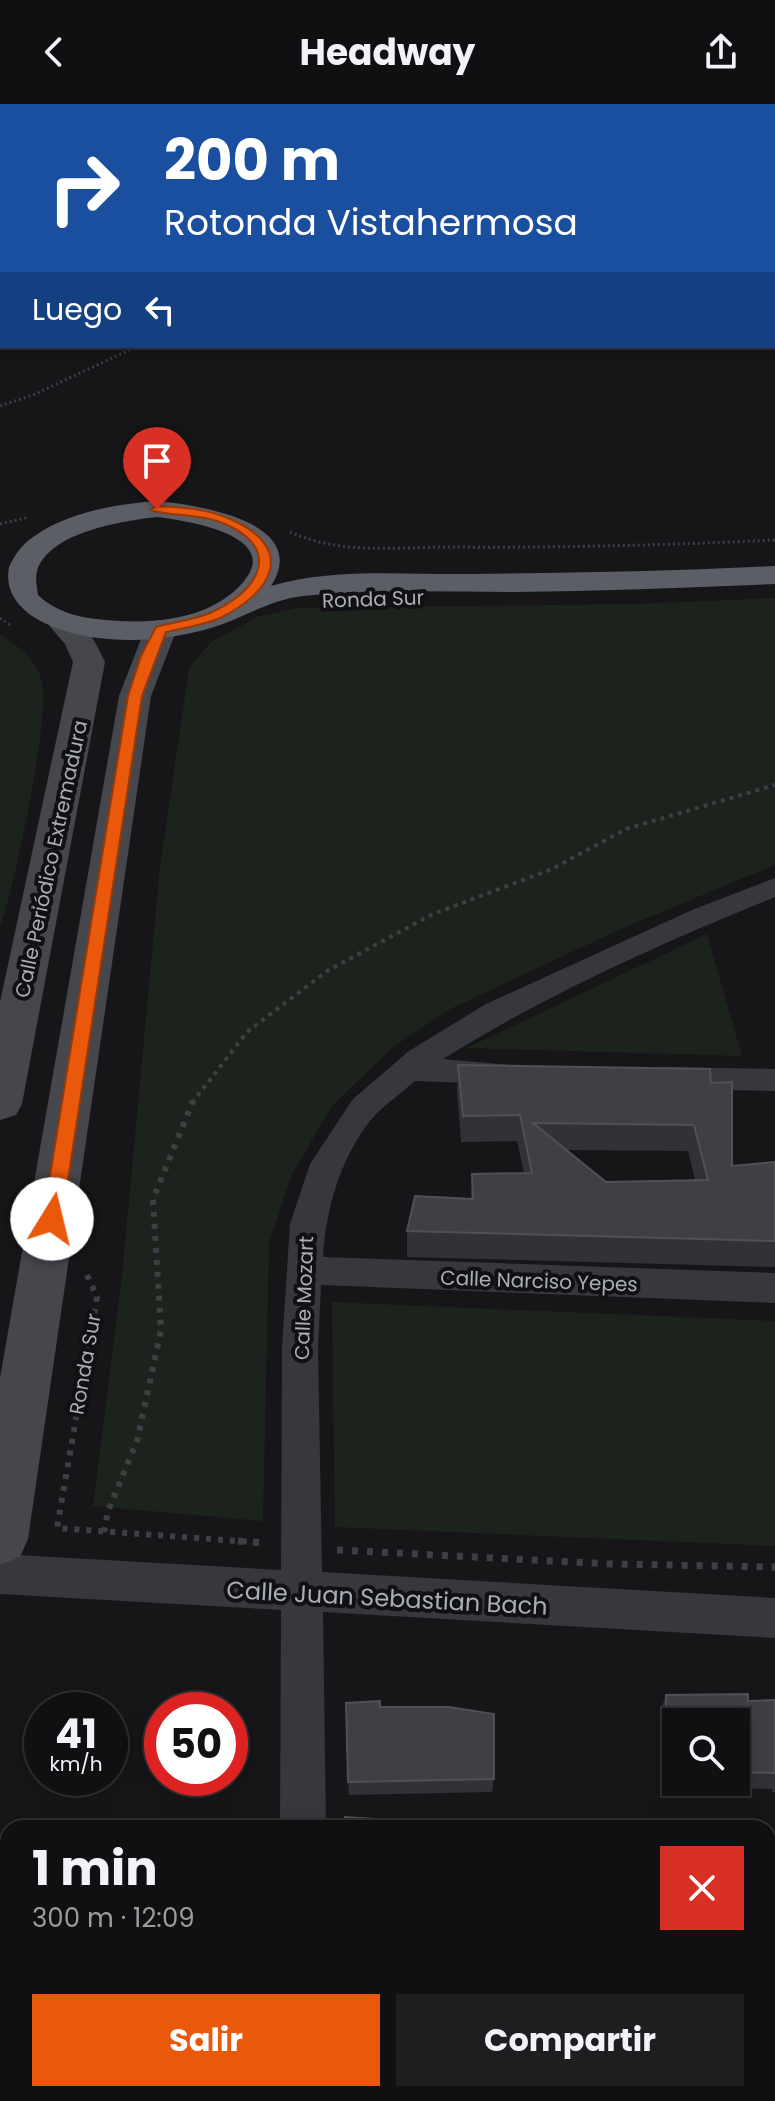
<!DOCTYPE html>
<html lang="es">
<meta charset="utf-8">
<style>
body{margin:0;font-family:Poppins,sans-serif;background:#1e1e20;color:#f1f3f6;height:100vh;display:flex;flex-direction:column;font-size:30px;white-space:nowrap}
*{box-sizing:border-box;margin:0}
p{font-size:26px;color:#9c9d9f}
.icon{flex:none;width:44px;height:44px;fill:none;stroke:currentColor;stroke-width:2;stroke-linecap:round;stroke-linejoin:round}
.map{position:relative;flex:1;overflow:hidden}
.details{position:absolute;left:0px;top:1716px;width:776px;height:282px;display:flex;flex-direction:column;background:#101012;border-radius:24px 24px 0 0;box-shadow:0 4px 20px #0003,0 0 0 2px #303032}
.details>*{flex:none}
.top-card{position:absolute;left:0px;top:0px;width:776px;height:244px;box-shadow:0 4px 20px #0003,0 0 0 2px #303032;background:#1a4fa0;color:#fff;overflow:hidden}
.controls{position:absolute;left:662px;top:1604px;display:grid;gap:16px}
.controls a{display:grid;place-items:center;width:88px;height:88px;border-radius:0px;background:#101012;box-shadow:0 4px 20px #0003,0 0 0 2px #303032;font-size:40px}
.speed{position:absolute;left:24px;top:1588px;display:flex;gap:16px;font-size:40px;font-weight:700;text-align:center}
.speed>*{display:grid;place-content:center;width:104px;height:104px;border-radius:50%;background:#101012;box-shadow:0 4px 20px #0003,0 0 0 2px #303032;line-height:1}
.speed small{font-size:20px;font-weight:400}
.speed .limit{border:12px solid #d22;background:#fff;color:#111}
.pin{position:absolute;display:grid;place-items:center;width:68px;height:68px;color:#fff;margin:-82px -34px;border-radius:50% 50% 50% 0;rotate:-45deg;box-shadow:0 0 8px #0007}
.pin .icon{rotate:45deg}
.me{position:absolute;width:88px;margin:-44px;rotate:9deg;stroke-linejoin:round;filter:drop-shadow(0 0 6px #0008)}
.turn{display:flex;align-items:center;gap:28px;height:168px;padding:0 32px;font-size:36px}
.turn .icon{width:104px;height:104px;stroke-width:2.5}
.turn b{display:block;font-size:56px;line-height:68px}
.then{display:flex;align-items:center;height:76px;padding:0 32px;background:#0003;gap:16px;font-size:30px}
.round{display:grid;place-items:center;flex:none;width:84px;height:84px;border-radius:0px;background:#1e1e20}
.overview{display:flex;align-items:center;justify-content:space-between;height:136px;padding:0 32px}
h1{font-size:48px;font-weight:700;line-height:60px}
.cta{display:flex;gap:16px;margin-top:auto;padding:16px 32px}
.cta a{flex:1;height:92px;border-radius:0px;background:#ea580c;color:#fff;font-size:32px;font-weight:700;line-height:92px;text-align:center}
.cta a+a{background:#1e1e20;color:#f1f3f6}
header{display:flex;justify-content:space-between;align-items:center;height:104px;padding:0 32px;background:#101012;font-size:36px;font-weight:700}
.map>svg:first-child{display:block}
</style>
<header><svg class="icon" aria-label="back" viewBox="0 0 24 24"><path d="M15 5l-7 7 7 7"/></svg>Headway<svg class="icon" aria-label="share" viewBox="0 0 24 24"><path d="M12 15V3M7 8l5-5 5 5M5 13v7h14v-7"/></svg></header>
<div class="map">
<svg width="775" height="1997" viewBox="0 0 775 1997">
<rect width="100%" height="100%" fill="#161618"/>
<g fill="#1c231d">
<polygon points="775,494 775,761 623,824 450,905 393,943 332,1002 291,1072 269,1140 263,1417 93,1402 122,1172 160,763 189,564 211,538 257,513 296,504 636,500"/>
<path d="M0,530C17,542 34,553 41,574C52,610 14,784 0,824Z"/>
<polygon points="707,830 742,952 467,944"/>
<polygon points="332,1198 775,1217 775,1442 335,1423"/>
</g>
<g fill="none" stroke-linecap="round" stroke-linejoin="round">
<g stroke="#3d3f44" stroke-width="2" stroke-dasharray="2 3" stroke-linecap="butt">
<polyline points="49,0 53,2"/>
<polyline points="196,2 205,0"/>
</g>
<g stroke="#3d3f44" stroke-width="3" stroke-dasharray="2 3" stroke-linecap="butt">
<polyline points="0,302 33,291 138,242"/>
<polyline points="0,420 26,414"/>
<path d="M290,428C341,451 398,443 452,443C560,444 667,441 775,436"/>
<polyline points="0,514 10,521"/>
</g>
<polyline stroke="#3d3f44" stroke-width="4" stroke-dasharray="4 5" stroke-linecap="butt" points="192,999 247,928 327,867 433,810 552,765 626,725 775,681"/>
<g stroke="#3d3f44" stroke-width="6" stroke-dasharray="5 7" stroke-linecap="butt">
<polyline points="87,1171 97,1193 57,1424 266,1439"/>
<polyline points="104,1428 108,1407 137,1337 161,1226 153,1095 193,997"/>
</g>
<g stroke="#3d3f44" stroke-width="7" stroke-dasharray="6 9" stroke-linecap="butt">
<polyline points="238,1437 266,1439"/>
<polyline points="337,1446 612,1460 775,1463"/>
</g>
<rect fill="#37383d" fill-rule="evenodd" x="774" y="122" width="1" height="4"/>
<g fill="#37383d" fill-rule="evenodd">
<path d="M775,774V793C661,839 547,890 443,955L511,961L516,969L511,977L500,980L415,977C403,987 389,998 377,1009C343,1045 325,1105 323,1153L775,1169V1199L321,1181L318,1244L322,1468L775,1494V1534L323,1508L326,1724H280L281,1506L0,1490V1450L281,1466L282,1244L290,1120L310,1060L353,995L409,947L486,900L692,806Z"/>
<polygon points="666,963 775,965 775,987 666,985 655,982 650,974 655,966"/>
<polygon points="768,1947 775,1947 775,1997 764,1997 749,1990 768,1990"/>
<rect x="277" y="1990" width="52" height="7"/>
</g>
<g fill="#45474d" fill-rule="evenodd">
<path d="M61,509C85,515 95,537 105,558L22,1000L16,1011L0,1016V898L73,558L65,540L46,518L50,511Z"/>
<polygon points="161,516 172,518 177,525 151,592 28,1435 20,1453 0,1461 0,1274 119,592 145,525 150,518"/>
</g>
<path fill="#5b5e65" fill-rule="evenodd" d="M157,397C198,401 312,418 271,482C334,463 406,471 471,470C573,469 674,467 775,462V480C688,484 602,487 515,488C444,488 373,485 303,492C275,495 249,510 223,520C183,534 140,539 98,534C65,530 0,512 9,463C15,450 23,439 36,431C69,408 117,400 157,397ZM157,413C183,416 277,430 247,473C237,488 220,499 203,506C173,518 138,519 106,516C81,514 57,509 38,491C37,484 35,474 37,467C49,428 122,417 157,413Z"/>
</g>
<g fill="#323236" fill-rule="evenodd">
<path d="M458,961L711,979L732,1062L775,1058V1163L407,1153V1127L471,1095L472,1070L524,1069L517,1037L461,1038L457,987ZM566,1046L688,1047L695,1076L606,1078Z"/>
<path d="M666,1591L748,1597L775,1596V1688H772V1685L660,1683V1608ZM676,1618H736V1678H676Z"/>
<polygon points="380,1603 494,1675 492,1688 349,1691 348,1678"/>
<polygon points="775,1757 775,1893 768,1893 768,1758"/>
</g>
<g fill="#3f3f44" stroke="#4f5156" stroke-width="2" fill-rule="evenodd">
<path d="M458,961L710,965L711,979L732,978V1062L775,1058V1137L407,1127L415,1092L473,1095L472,1070L532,1069L520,1011L463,1012ZM533,1019L694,1021L708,1076L606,1078Z"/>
<polygon points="748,1590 748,1597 775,1596 775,1669 736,1668 736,1618 676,1618 676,1667 666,1667 666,1591"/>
<polygon points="380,1597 380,1603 449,1603 494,1610 494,1675 348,1678 346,1599"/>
<polygon points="345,1713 496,1723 496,1724 346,1724"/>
<polygon points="775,1757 775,1882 768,1881 768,1758"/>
</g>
<path fill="#ea580c" stroke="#983908" stroke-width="2" d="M157,402C181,403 208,405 230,415C297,444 273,488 220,514C204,521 183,524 166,528L142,592L62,1115L59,1121H45L43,1115L128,592L141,552L156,523C173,518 194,516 210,509C260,487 285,443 220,418C198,410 175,412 153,407L151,405Z"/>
<g text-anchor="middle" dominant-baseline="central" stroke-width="8" stroke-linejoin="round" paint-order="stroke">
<g font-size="20" fill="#a8adb8" stroke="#111113">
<text transform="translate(373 495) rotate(-2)">Ronda Sur</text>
<text transform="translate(51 755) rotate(-78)">Calle Periódico Extremadura</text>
<text transform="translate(539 1177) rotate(2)">Calle Narciso Yepes</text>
<text transform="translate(304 1194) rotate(-88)">Calle Mozart</text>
<text transform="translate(85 1260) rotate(-80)">Ronda Sur</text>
</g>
<g font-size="24" fill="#a8adb8" stroke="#111113">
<text transform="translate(387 1494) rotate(3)">Calle Juan Sebastian Bach</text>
</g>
</g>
</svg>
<div class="controls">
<a><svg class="icon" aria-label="search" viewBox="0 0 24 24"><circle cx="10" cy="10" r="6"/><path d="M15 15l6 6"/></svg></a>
</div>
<div class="speed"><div>41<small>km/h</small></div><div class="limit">50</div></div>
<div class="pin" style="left:157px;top:405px;background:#d93025"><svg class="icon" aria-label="arrive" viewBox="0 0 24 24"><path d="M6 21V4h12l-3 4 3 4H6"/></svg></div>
<svg class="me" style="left:52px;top:1115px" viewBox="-20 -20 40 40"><circle r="19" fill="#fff"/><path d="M0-13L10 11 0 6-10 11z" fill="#ea580c"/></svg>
<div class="top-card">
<div class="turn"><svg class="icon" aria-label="right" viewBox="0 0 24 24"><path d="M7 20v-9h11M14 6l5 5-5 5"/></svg><div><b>200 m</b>Rotonda Vistahermosa</div></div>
<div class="then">Luego<svg class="icon" aria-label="left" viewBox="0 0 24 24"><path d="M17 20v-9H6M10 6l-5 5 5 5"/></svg></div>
</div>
<section class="details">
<div class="overview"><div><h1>1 min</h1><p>300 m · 12:09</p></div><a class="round" style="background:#d93025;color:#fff"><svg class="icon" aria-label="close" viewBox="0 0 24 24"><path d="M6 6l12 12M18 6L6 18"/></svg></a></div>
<div class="cta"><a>Salir</a><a>Compartir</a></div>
</section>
</div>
